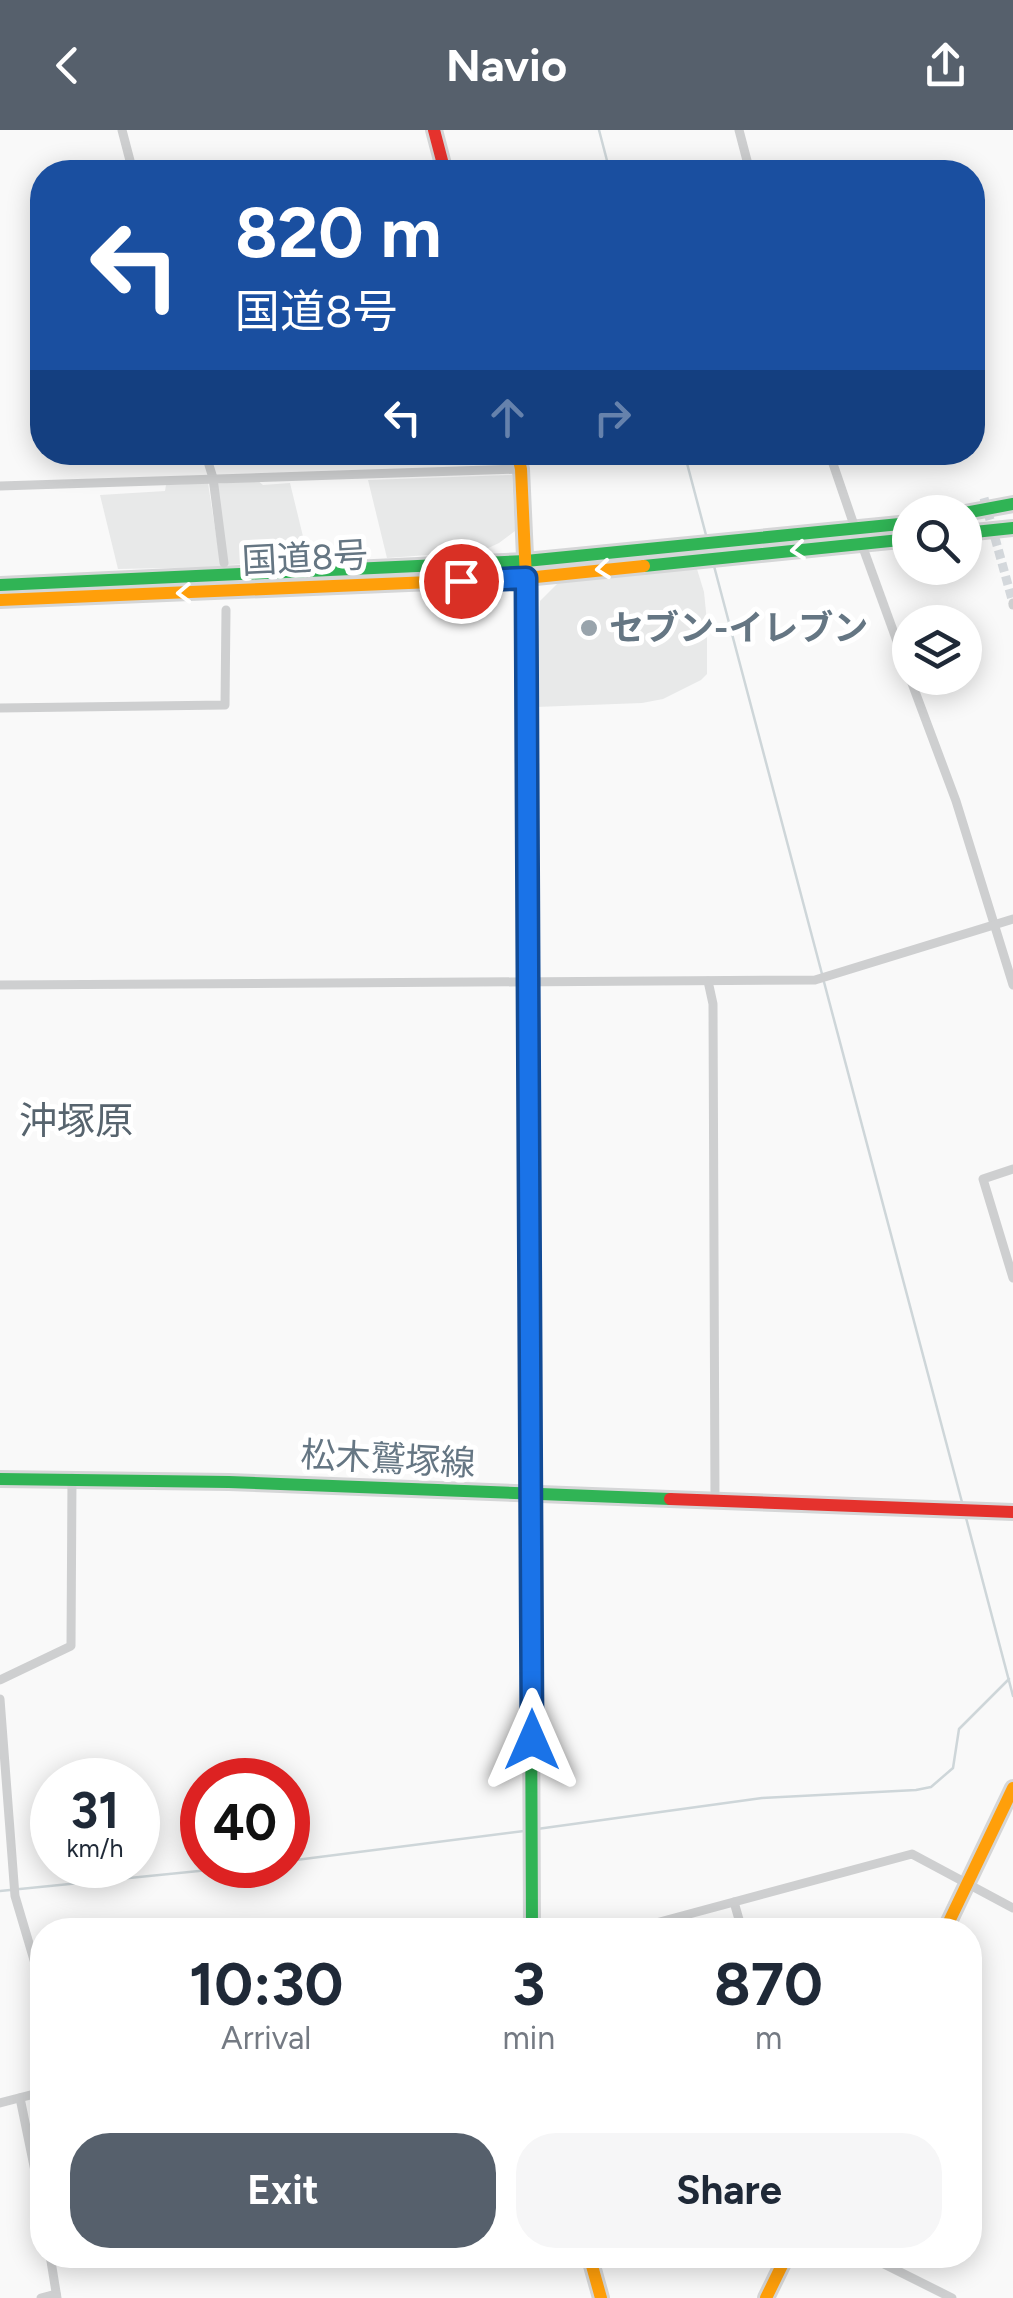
<!DOCTYPE html>
<meta charset="utf-8">
<style>
body{margin:0;font-family:Figtree,"Noto Sans JP",sans-serif;background:#f6f6f7;color:#1f2937;height:100vh;display:flex;flex-direction:column;font-size:38px;white-space:nowrap}
*{box-sizing:border-box;margin:0}
p{font-size:32px;color:#747a83}
.icon{flex:none;width:55px;height:55px;fill:none;stroke:currentColor;stroke-width:2;stroke-linecap:round;stroke-linejoin:round}
.map{position:relative;flex:1;overflow:hidden}
.side{position:absolute;left:30px;top:1788px;width:952px;height:350px;display:flex;flex-direction:column;background:#fff;border-radius:40px;box-shadow:0 5px 25px #0003}
.side>*{flex:none}
.guide{position:absolute;left:30px;top:30px;width:955px;height:305px;border-radius:40px;box-shadow:0 5px 25px #0003;background:#1a4fa0;color:#fff;overflow:hidden}
.controls{position:absolute;left:892px;top:365px;display:grid;gap:20px}
.controls a{display:grid;place-items:center;width:90px;height:90px;border-radius:50%;background:#fff;box-shadow:0 5px 25px #0003;font-size:50px}
.speed{position:absolute;left:30px;top:1628px;display:flex;gap:20px;font-size:50px;font-weight:700;text-align:center}
.speed>*{display:grid;place-content:center;width:130px;height:130px;border-radius:50%;background:#fff;box-shadow:0 5px 25px #0003;line-height:1}
.speed small{font-size:25px;font-weight:400}
.speed .limit{border:15px solid #d22;background:#fff;color:#111}
.pin{position:absolute;display:grid;place-items:center;width:85px;height:85px;color:#fff;margin:-42px;border:5px solid #fff;border-radius:50%;box-shadow:0 2px 10px #0007}
.me{position:absolute;width:110px;margin:-55px;rotate:0deg;stroke-linejoin:round;filter:drop-shadow(0 0 8px #0008)}
.turn{display:flex;align-items:center;gap:35px;height:210px;padding:0 40px;font-size:45px}
.turn .icon{width:130px;height:130px;stroke-width:2.5}
.turn b{display:block;font-size:70px;line-height:85px}
.lanes{display:flex;align-items:center;height:95px;padding:0 40px;background:#0003;justify-content:center;gap:50px;direction:ltr}
.lanes .off{opacity:.35}
.eta{display:flex;justify-content:space-evenly;align-items:center;height:170px;text-align:center}
.eta b{font-size:60px;font-weight:700;line-height:70px}
.button{display:flex;gap:20px;margin-top:auto;padding:20px 40px}
.button a{flex:1;height:115px;border-radius:40px;background:#56606c;color:#fff;font-size:40px;font-weight:700;line-height:115px;text-align:center}
.button a+a{background:#f6f6f7;color:#1f2937}
header{display:flex;justify-content:space-between;align-items:center;height:130px;padding:0 40px;background:#56606c;color:#fff;font-size:45px;font-weight:700}
.map>svg:first-child{display:block}
</style>
<header><svg class="icon" aria-label="back" viewBox="0 0 24 24"><path d="M15 5l-7 7 7 7"/></svg>Navio<svg class="icon" aria-label="share" viewBox="0 0 24 24"><path d="M12 15V3M7 8l5-5 5 5M5 13v7h14v-7"/></svg></header>
<div class="map">
<svg width="1013" height="2168" viewBox="0 0 1013 2168">
<rect width="100%" height="100%" fill="#f9f9f9"/>
<g fill="#e8e9e9">
<polygon points="512,345 515,401 499,413 482,421 387,428 368,350"/>
<polygon points="257,350 263,355 290,353 309,431 228,435 216,354"/>
<polygon points="208,353 221,437 118,439 100,365 165,361 166,355"/>
<polygon points="697,439 704,462 707,492 707,544 701,550 663,569 642,573 536,577 540,471 558,453"/>
</g>
<g fill="none" stroke-linecap="round" stroke-linejoin="round">
<g stroke="#ced6d9" stroke-width="2.5">
<polyline points="599,0 610,42"/>
<polyline points="684,322 706,405"/>
<polyline points="714,436 822,844"/>
<polyline points="824,852 963,1376"/>
<polyline points="965,1384 1013,1566"/>
<polyline points="537,1699 762,1668 916,1660 931,1657 953,1638 959,1599 1009,1549"/>
<polyline points="288,1731 524,1701"/>
<polyline points="0,1761 259,1735"/>
</g>
<polyline stroke="#d4d8dc" stroke-width="9" stroke-dasharray="9 4.5" stroke-linecap="butt" points="984,368 1013,473"/>
<g stroke="#d5d6d7" stroke-width="18">
<g id="fast">
<polyline points="965,383 1013,374"/>
<polyline points="965,403 1013,398"/>
<polyline points="644,436 910,409"/>
<polyline points="0,455 526,431 910,393"/>
<polyline points="528,829 532,1800"/>
<polyline points="0,1349 229,1352 670,1369"/>
</g>
</g>
<g stroke="#d5d6d7" stroke-width="18">
<g id="slow">
<polyline points="517,322 521,339 526,448 528,829"/>
<polyline points="0,470 526,448 644,436"/>
<polyline points="945,1800 1013,1658"/>
<polyline points="589,2125 601,2168"/>
<polyline points="766,2168 787,2125"/>
</g>
</g>
<g stroke="#d5d6d7" stroke-width="18">
<g id="jam">
<polyline points="434,0 445,42"/>
<polyline points="670,1369 1013,1382"/>
</g>
</g>
<g stroke="#cecfd0" stroke-width="9">
<polyline points="122,0 133,42"/>
<polyline points="739,0 750,42"/>
<polyline points="205,322 213,348 224,433"/>
<polyline points="829,322 855,398"/>
<polyline points="0,356 521,339"/>
<polyline points="862,415 910,547"/>
<polyline points="1013,473 1013,475"/>
<polyline points="910,548 956,671 1013,855"/>
<polyline points="0,578 225,575 226,480"/>
<polyline points="708,851 713,874 715,1371"/>
<polyline points="0,855 815,850 1013,789"/>
<polyline points="1013,1039 983,1049 1013,1148"/>
<polyline points="0,1550 71,1516 72,1348"/>
<polyline points="0,1569 15,1766 42,1857"/>
<polyline points="734,1772 742,1800"/>
<polyline points="630,1800 912,1724 1013,1778"/>
<polyline points="20,1968 42,2075"/>
<polyline points="0,1973 42,1962"/>
<polyline points="50,2125 57,2168"/>
<polyline points="866,2125 952,2168"/>
<polyline points="41,2168 56,2164"/>
</g>
<use href="#fast" stroke="#30b455" stroke-width="12"/>
<use href="#slow" stroke="#ff9f0a" stroke-width="12"/>
<use href="#jam" stroke="#e5322d" stroke-width="12"/>
</g>
<defs><path id="oneway-chevron" d="M-2-3.5L2.5 0L-2 3.5" fill="none" stroke-width="1.6" stroke-linecap="round" stroke-linejoin="round" transform="scale(2.5)"/></defs>
<g stroke="#fff">
<use href="#oneway-chevron" transform="translate(798 420) rotate(174)"/>
<use href="#oneway-chevron" transform="translate(603 439) rotate(174)"/>
<use href="#oneway-chevron" transform="translate(184 463) rotate(178)"/>
</g>
<g fill="none" stroke-linecap="round" stroke-linejoin="round">
<g stroke="#114b97" stroke-width="25">
<polyline id="route" points="461,451 526,448 532,1610"/>
</g>
<use href="#route" stroke="#1a73e8" stroke-width="18"/>
</g>
<circle fill="#99a4ac" stroke="#fff" stroke-width="4" cx="589" cy="498" r="10"/>
<g text-anchor="middle" dominant-baseline="central" stroke-width="10" stroke-linejoin="round" paint-order="stroke">
<g font-size="35" fill="#657683" stroke="#fff">
<text transform="translate(305 428) rotate(-3)">国道8号</text>
<text transform="translate(388 1329) rotate(3)">松木鷲塚線</text>
</g>
<g font-size="35" font-weight="bold" fill="#657683" stroke="#fff" text-anchor="start">
<text x="609" y="498">セブン-イレブン</text>
</g>
<g font-size="38" fill="#57646e" stroke="#fff">
<text x="76" y="991">沖塚原</text>
</g>
</g>
</svg>
<div class="controls">
<a><svg class="icon" aria-label="search" viewBox="0 0 24 24"><circle cx="10" cy="10" r="6"/><path d="M15 15l6 6"/></svg></a>
<a><svg class="icon" aria-label="layers" viewBox="0 0 24 24"><path d="M12 4l9 5-9 5-9-5zM3 14l9 5 9-5"/></svg></a>
</div>
<div class="speed"><div>31<small>km/h</small></div><div class="limit">40</div></div>
<div class="pin" style="left:461px;top:451px;background:#d93025"><svg class="icon" aria-label="arrive" viewBox="0 0 24 24"><path d="M6 21V4h12l-3 4 3 4H6"/></svg></div>
<svg class="me" style="left:532px;top:1610px" viewBox="-20 -20 40 40"><path d="M0-17L14 15 0 8-14 15z" fill="#1a73e8" stroke="#fff" stroke-width="4"/></svg>
<div class="guide">
<div class="turn"><svg class="icon" aria-label="left" viewBox="0 0 24 24"><path d="M17 20v-9H6M10 6l-5 5 5 5"/></svg><div><b>820 m</b>国道8号</div></div>
<div class="lanes"><svg class="icon" aria-label="left" viewBox="0 0 24 24"><path d="M17 20v-9H6M10 6l-5 5 5 5"/></svg><svg class="icon off" aria-label="ahead" viewBox="0 0 24 24"><path d="M12 20V5M6 11l6-6 6 6"/></svg><svg class="icon off" aria-label="right" viewBox="0 0 24 24"><path d="M7 20v-9h11M14 6l5 5-5 5"/></svg></div>
</div>
<section class="side">
<div class="eta">
<div><b>10:30</b><p>Arrival</p></div>
<div><b>3</b><p>min</p></div>
<div><b>870</b><p>m</p></div>
</div>
<div class="button"><a>Exit</a><a>Share</a></div>
</section>
</div>
